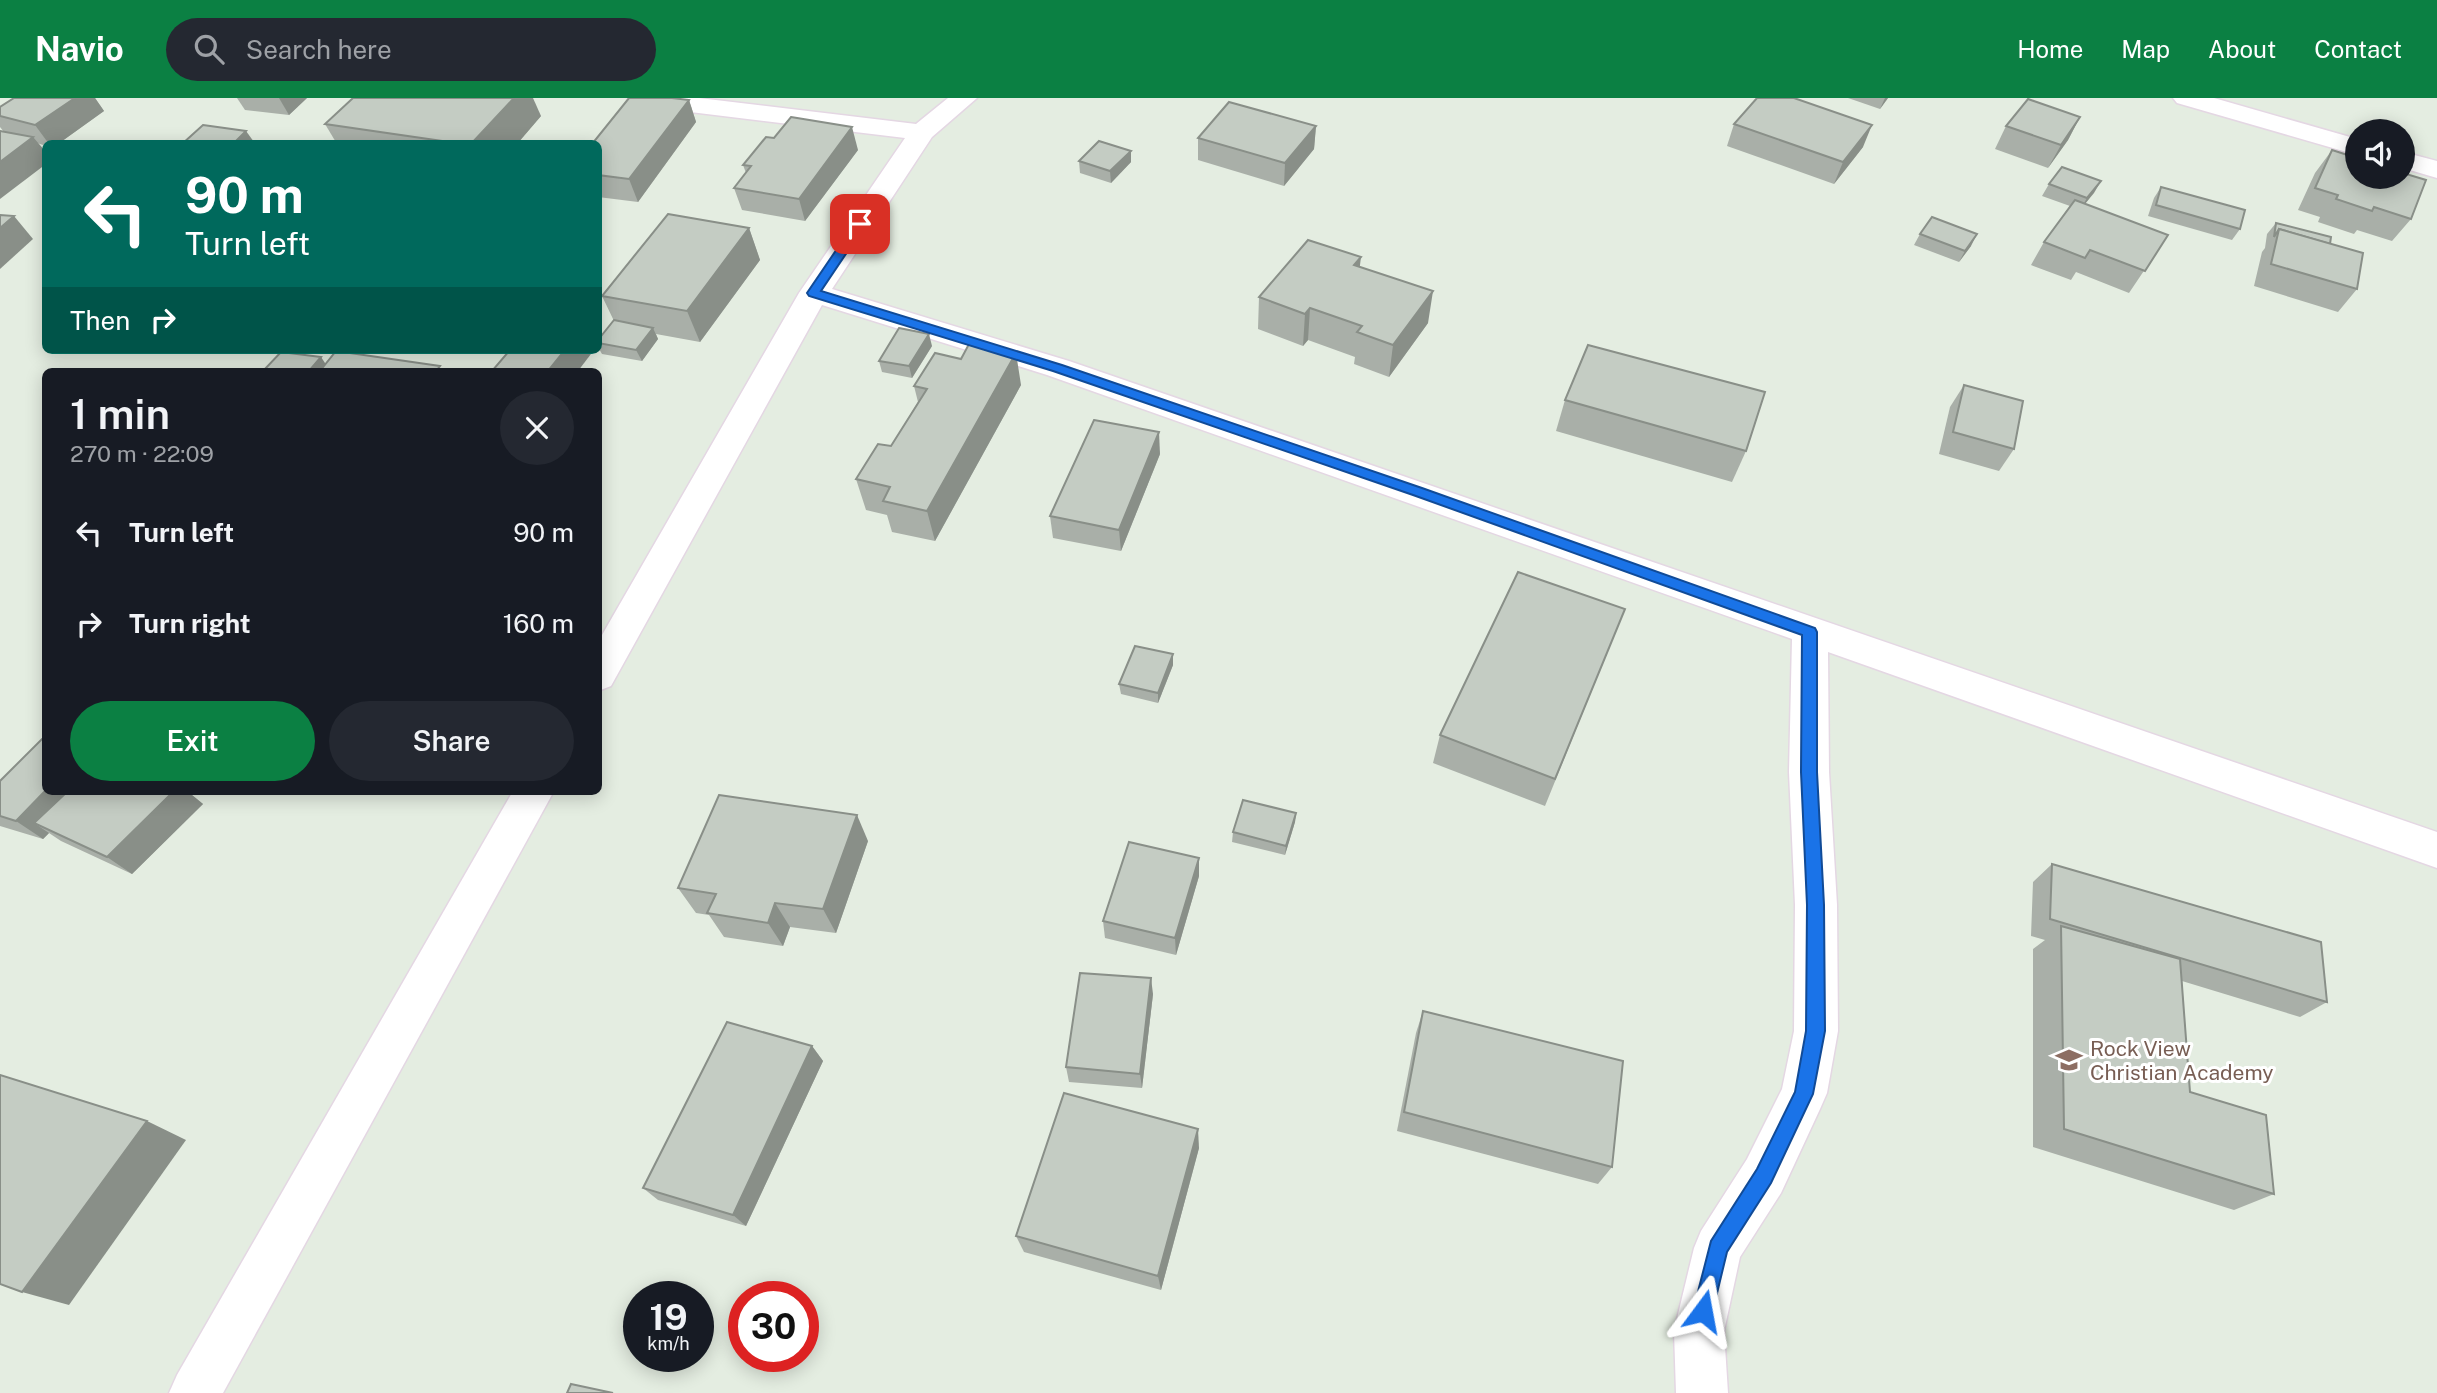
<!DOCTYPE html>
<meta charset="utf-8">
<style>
body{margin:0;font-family:"Public Sans",sans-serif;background:#242831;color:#f1f3f6;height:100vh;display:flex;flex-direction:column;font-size:26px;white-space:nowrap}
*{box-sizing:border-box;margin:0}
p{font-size:23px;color:#9ea1a6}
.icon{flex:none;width:38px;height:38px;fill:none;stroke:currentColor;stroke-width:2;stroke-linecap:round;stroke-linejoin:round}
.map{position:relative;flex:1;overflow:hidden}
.details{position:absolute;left:42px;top:270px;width:560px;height:427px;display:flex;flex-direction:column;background:#171b24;border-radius:10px;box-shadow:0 4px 18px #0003}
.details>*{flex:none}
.guide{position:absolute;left:42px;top:42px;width:560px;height:214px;border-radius:10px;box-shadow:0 4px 18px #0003;background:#00695c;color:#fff;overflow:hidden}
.controls{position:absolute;left:2345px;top:21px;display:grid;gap:14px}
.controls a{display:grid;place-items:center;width:70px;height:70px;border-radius:50%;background:#171b24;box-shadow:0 4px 18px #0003;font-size:35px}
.speed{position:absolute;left:623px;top:1183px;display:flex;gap:14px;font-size:35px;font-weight:700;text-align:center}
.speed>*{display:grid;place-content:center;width:91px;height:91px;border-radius:50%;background:#171b24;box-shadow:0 4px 18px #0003;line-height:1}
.speed small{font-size:18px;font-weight:400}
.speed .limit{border:10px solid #d22;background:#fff;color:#111}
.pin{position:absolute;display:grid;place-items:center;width:60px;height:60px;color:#fff;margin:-30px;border-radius:14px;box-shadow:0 4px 10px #0006}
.me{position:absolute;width:77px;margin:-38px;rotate:13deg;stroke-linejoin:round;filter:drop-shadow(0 0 5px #0008)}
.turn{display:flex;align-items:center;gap:24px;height:147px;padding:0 28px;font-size:32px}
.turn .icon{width:91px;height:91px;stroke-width:2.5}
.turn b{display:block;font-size:49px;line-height:60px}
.then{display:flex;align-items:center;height:66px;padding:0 28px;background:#0003;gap:14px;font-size:26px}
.round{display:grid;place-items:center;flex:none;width:74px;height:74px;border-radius:37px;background:#242831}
.overview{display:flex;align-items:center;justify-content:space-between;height:119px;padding:0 28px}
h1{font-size:42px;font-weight:600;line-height:52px}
.primary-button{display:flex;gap:14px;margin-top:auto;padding:14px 28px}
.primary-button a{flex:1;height:80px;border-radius:42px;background:#0b8043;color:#fff;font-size:28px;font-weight:600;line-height:80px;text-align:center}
.primary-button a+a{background:#242831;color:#f1f3f6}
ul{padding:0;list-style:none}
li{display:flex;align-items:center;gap:21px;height:91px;padding:0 28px}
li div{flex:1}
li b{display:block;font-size:26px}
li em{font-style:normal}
header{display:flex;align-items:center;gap:42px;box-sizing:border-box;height:98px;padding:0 35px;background:#0b8043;color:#fff}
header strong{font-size:33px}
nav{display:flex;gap:38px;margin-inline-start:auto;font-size:24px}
.search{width:490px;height:63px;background:#242831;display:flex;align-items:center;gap:18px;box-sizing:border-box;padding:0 24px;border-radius:38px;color:#9ea1a6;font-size:26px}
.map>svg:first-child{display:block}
</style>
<header>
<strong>Navio</strong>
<div class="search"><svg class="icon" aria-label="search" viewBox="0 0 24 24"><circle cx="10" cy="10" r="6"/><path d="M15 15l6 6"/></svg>Search here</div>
<nav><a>Home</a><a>Map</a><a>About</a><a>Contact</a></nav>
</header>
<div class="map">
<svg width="2437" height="1295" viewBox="0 0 2437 1295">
<rect width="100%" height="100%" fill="#e4ede1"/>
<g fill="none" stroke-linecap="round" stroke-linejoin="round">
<g stroke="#e4d7e3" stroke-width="3">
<g id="minor">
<polygon points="628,0 699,0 916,26 948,0 977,0 932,39 832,191 1069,263 2437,734 2437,770 1828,554 1829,674 1837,807 1838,933 1827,995 1820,1011 1781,1095 1740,1159 1724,1233 1728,1295 1676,1295 1674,1233 1694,1150 1701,1133 1747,1061 1782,991 1794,933 1795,807 1789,674 1792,541 1047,277 822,207 611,588 598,593 598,544 799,195 905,40 641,8 632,5"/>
<polygon points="2173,0 2214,0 2357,41 2357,57 2177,5"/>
<polygon points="2403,54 2437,63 2437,80 2403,70"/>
<polygon points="513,693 554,693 223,1295 169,1295 177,1277"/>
</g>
</g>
<use href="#minor" fill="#fff" fill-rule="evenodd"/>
</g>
<g fill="#a9afa8">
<polygon points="14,0 95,0 104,13 58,46 46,46 46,48 4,34 0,29 0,9"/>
<polygon points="237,0 307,0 289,17 245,12"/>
<polygon points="1848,0 1888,0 1880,11"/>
<polygon points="689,2 696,24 638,104 598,99 598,46"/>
<polygon points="541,18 517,46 337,46 325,26"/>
<polygon points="2080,19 2068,42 2048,70 1995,51 2006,28"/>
<polygon points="1734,26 1863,49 1834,86 1727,48"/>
<polygon points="1316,28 1314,51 1284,88 1198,62 1198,40"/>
<polygon points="858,52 805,123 742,112 734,90 746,75 743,67"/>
<polygon points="2332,52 2411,121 2392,143 2357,132 2354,136 2318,124 2320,119 2298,112 2315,75"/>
<polygon points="1079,63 1131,64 1111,85 1080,75"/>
<polygon points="2101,83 2085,106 2168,137 2129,195 2076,174 2071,182 2031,167 2044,144 2070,108 2042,98 2049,86"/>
<polygon points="2161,89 2240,131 2232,142 2148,118 2154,100"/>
<polygon points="2276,125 2330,146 2357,191 2338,214 2254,188 2262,154 2265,150 2267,136"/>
<polygon points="749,130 760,162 700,244 656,236 658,241 642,263 602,256 598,249 598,236 600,240 614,223 602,198"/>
<polygon points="1920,136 1971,148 1959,164 1914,147"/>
<polygon points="1360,169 1428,225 1389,279 1354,266 1355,259 1308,242 1303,248 1258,231 1259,199"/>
<polygon points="932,248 912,280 882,274 879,263"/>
<polygon points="1021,287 935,443 892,434 887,417 866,412 856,381 891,348 918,304 914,288"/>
<polygon points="1964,287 2014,351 1999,373 1939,356 1950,309"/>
<polygon points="1565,302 1746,353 1732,384 1556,333"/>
<polygon points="1160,356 1121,453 1053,440 1050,418"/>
<polygon points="1625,511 1545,708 1433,665 1440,637"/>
<polygon points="1173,556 1173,567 1158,605 1121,596 1119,586"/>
<polygon points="0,683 46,693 187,693 203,706 132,776 61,743 49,735 43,741 0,728"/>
<polygon points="1296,715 1295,724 1285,757 1232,744 1233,734"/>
<polygon points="868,743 836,835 790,829 783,848 724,839 709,817 696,815 678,790"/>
<polygon points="1199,760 1199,778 1176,857 1105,840 1103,823"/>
<polygon points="2052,766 2327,904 2300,919 2182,883 2190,994 2274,1096 2234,1112 2033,1049 2033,851 2045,842 2031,838 2033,784"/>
<polygon points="1153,896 1142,990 1069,984 1066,969"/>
<polygon points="1423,913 1612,1069 1598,1086 1397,1033 1416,935"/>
<polygon points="812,948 823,963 746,1128 658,1102 643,1090"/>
<polygon points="1199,1050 1161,1192 1024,1154 1016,1138"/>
</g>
<g fill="#898f88">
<polygon points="75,0 95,0 104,13 58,46 49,46 35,27"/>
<polygon points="279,0 307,0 289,17"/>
<polygon points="514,0 533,0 541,18 517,46 471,46"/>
<polygon points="1885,0 1888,0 1880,11"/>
<polygon points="689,2 696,24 638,104 629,81"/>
<polygon points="2080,19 2068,42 2048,70 2061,47"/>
<polygon points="1872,27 1863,49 1834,86 1843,64"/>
<polygon points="1316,28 1314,51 1284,88 1285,65"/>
<polygon points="852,29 858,52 805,123 799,101"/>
<polygon points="246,33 254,44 253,46 233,46"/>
<polygon points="33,39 46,54 46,66 0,101 0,64"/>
<polygon points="1131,53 1131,64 1111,85 1110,73"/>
<polygon points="2101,83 2094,95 2080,112 2087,100"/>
<polygon points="14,118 33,141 0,171 0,130"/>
<polygon points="749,130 760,162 700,244 687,213"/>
<polygon points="1977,136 1971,148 1959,164 1965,153"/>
<polygon points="1361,159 1357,192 1354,167"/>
<polygon points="1433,193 1428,225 1389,279 1393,247"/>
<polygon points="1310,210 1308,242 1303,248 1305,216"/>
<polygon points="653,230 658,241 642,263 636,252"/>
<polygon points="929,236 932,248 912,280 909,268"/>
<polygon points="565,252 594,252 578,273 548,273"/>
<polygon points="1016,255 1021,287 935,443 927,413"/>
<polygon points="321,259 329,271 327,273 309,273"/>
<polygon points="1159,334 1160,356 1121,453 1119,432"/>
<polygon points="1173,556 1173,567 1158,605 1158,595"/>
<polygon points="46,692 88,693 34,725 49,735 43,741 16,723"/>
<polygon points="174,693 187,693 203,706 132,776 107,759"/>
<polygon points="1296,715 1295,724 1285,757 1286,748"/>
<polygon points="857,717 868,743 836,835 823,811"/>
<polygon points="1199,760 1199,778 1176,857 1175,840"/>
<polygon points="775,805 790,829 783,848 768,825"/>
<polygon points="1151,880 1153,896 1142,990 1140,976"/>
<polygon points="812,948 823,963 746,1128 733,1117"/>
<polygon points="147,1023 186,1042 69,1207 22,1194"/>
<polygon points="1198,1031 1199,1050 1161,1192 1158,1178"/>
</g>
<g fill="#c4ccc3" stroke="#898f88" stroke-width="2">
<polygon points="14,0 75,0 35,27 0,18 0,9"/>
<polygon points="353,0 514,0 471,46 463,46 325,26"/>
<polygon points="629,0 672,0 689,2 629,81 598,77 598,46 592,46"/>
<polygon points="1757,0 1794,0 1872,27 1843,64 1734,26"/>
<polygon points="2028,1 2080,19 2061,47 2006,28"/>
<polygon points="1229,4 1316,28 1285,65 1198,40"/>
<polygon points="791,19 852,29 799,101 734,90 751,68 743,67 766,39 774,40"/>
<polygon points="203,27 246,33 233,46 182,46"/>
<polygon points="0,33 33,39 0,64"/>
<polygon points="1099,43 1131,53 1110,73 1079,63"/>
<polygon points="2332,52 2357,60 2357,79 2403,79 2403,75 2426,82 2411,121 2374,109 2372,113 2336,101 2338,97 2315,90"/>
<polygon points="2062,69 2101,83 2087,100 2049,86"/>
<polygon points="2161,89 2245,112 2240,131 2156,107"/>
<polygon points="2075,102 2168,137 2145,173 2090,152 2085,160 2044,144"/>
<polygon points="668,116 749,130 687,213 602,198"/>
<polygon points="0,117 14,118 0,130"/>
<polygon points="1932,119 1977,136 1965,153 1920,136"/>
<polygon points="2276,125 2331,139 2330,146 2279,131 2274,139"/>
<polygon points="2279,131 2363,155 2357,191 2271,166"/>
<polygon points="1308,142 1361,159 1354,167 1433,193 1393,247 1357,234 1362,228 1310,210 1305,216 1259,199"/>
<polygon points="614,222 653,230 636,252 598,245 598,242"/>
<polygon points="899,230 929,236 909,268 879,263"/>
<polygon points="969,246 1016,255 927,413 883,403 890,389 856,381 878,346 891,348 927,291 914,288 935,255 961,261"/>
<polygon points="1588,247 1765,294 1746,353 1565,302"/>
<polygon points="510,252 565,252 548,273 492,273"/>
<polygon points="336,253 440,268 436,273 320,273"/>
<polygon points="281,254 321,259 309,273 263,273"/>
<polygon points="1964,287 2023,303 2014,351 1953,334"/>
<polygon points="1094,322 1159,334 1119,432 1050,418"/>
<polygon points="1518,474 1625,511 1555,681 1440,637"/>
<polygon points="1135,548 1173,556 1158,595 1119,586"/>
<polygon points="42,641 46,642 46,692 16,723 0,718 0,683"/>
<polygon points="68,693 174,693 107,759 34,725"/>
<polygon points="719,697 857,717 823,811 775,805 768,825 707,815 716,796 678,790"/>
<polygon points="1243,702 1296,715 1286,748 1233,734"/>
<polygon points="1129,744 1199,760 1175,840 1103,823"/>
<polygon points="2052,766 2321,844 2327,904 2050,821"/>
<polygon points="2061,828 2180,861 2190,994 2266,1017 2274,1096 2064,1031"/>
<polygon points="1080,875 1151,880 1140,976 1066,969"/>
<polygon points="1423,913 1623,963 1612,1069 1404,1014"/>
<polygon points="727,924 812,948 733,1117 643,1090"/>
<polygon points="0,977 147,1023 22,1194 0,1186"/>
<polygon points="1064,995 1198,1031 1158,1178 1016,1138"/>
<polygon points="571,1286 613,1295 567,1295"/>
</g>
<polygon fill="#1a73e8" stroke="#114b97" stroke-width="2" points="856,123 866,126 821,193 1062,267 1422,390 1815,530 1817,534 1817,674 1824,807 1825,933 1813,996 1771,1085 1727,1154 1711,1220 1703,1223 1696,1220 1693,1213 1711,1143 1757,1071 1795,994 1806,933 1807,807 1801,674 1802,537 1413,397 1053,273 809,198 807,195"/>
<defs>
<g id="school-bare" transform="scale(2.1)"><path d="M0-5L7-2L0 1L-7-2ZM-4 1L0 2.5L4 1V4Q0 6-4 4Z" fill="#8d6e63" stroke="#fff" stroke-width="2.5" paint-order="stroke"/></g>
</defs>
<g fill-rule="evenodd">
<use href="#school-bare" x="2069" y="962"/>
</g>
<g text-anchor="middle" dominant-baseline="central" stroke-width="6" stroke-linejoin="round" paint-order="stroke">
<g font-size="21" fill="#785e54" stroke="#fff" text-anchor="start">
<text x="2090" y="950">Rock View<tspan x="2090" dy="24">Christian Academy</tspan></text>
</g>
</g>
</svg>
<div class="controls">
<a><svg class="icon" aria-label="sound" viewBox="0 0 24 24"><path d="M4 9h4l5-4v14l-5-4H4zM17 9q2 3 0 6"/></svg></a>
</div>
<div class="speed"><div>19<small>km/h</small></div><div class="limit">30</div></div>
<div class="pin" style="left:860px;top:126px;background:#d93025"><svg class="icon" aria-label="arrive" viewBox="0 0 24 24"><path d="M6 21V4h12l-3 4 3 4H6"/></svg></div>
<svg class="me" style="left:1703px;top:1213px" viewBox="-20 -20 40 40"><path d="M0-17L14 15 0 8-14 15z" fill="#1a73e8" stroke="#fff" stroke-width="4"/></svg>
<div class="guide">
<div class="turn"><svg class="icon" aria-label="left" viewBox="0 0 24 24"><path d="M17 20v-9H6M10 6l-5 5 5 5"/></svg><div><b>90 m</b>Turn left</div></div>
<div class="then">Then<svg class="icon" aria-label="right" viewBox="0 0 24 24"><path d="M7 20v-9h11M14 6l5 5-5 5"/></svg></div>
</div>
<section class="details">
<div class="overview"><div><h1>1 min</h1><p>270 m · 22:09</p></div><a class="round"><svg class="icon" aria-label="close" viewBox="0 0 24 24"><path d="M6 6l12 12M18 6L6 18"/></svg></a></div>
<ul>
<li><svg class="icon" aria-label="left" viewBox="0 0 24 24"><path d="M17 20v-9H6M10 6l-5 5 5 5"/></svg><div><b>Turn left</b></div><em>90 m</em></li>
<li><svg class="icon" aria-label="right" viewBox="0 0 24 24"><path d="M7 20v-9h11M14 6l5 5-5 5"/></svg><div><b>Turn right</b></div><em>160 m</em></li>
</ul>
<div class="primary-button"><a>Exit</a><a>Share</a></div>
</section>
</div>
